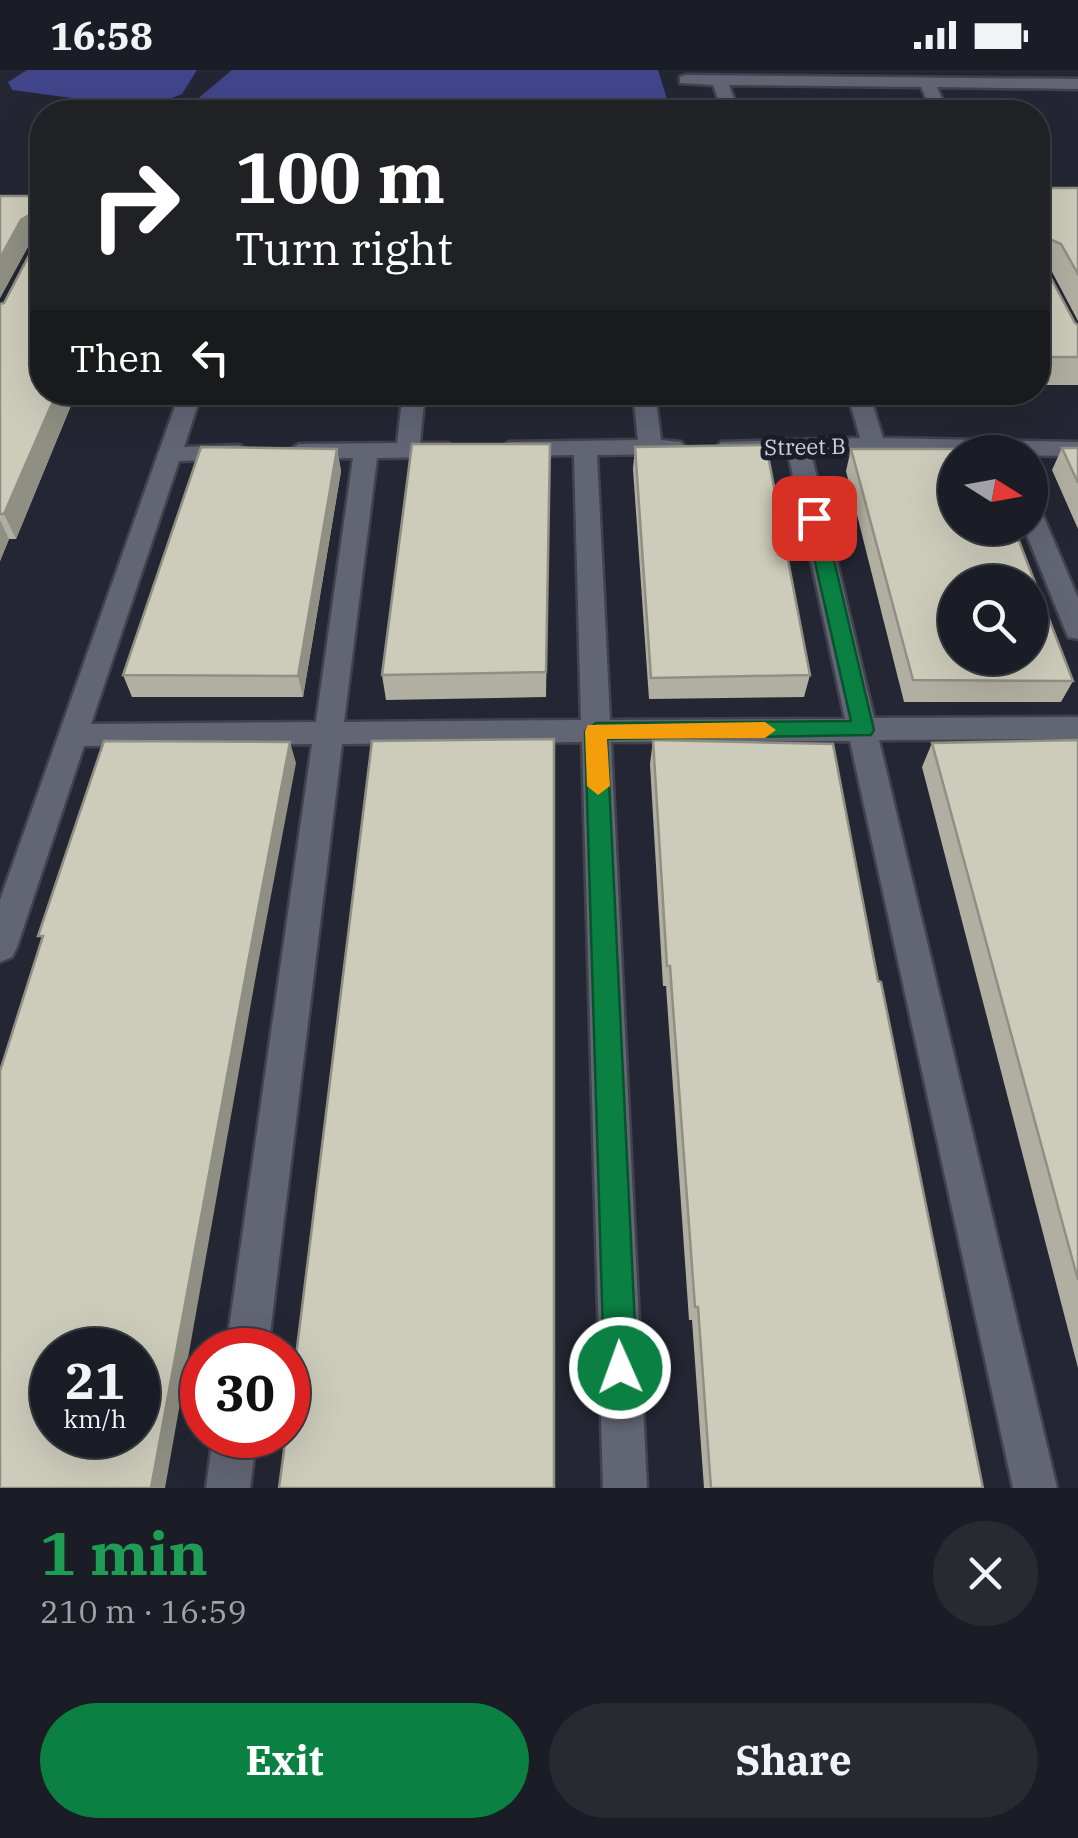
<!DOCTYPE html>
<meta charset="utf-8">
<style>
body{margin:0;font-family:"IBM Plex Serif",serif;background:#282a32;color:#f1f3f6;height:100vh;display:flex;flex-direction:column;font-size:38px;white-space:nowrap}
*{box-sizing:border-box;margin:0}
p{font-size:32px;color:#a0a2a7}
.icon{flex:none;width:55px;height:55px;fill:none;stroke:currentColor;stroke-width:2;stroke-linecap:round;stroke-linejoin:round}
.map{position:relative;height:1418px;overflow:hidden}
.side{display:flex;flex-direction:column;background:#1b1d26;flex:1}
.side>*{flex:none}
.hud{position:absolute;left:30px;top:30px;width:1020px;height:305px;border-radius:40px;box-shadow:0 10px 40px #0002,0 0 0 2px #393b43;background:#202124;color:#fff;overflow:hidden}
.needle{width:65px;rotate:101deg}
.controls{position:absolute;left:938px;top:365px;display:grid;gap:20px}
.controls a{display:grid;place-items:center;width:110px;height:110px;border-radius:50%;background:#1b1d26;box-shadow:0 10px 40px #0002,0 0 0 2px #393b43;font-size:50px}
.speed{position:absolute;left:30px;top:1258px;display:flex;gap:20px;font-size:50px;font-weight:700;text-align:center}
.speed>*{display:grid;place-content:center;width:130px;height:130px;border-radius:50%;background:#1b1d26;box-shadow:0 10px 40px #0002,0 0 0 2px #393b43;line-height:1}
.speed small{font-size:25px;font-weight:400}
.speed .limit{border:15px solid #d22;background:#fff;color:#111}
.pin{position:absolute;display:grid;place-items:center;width:85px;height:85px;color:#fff;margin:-42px;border-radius:20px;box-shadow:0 5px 15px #0006}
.me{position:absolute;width:110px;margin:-55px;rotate:358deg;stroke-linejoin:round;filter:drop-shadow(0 0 8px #0008)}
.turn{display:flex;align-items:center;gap:35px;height:210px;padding:0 40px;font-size:45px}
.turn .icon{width:130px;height:130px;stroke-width:2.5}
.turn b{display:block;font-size:70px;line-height:85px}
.then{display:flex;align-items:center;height:95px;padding:0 40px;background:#0003;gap:20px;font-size:38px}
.round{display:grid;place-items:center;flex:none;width:105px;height:105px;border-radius:52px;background:#282a32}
.head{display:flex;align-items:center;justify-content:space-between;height:170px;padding:0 40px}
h1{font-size:60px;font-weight:700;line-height:75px;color:#1e9e55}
.action{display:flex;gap:20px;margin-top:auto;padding:20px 40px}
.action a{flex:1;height:115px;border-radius:60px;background:#0b8043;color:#fff;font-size:40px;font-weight:700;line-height:115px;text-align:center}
.action a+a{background:#282a32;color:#f1f3f6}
.status{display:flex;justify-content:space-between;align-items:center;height:70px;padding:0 50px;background:#1b1d26;direction:ltr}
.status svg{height:28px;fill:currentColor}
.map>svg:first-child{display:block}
</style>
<div class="status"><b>16:58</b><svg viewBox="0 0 49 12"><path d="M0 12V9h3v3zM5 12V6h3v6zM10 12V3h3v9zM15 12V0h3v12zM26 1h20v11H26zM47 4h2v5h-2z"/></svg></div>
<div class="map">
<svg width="1078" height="1418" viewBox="0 0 1078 1418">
<rect width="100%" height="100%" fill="#242733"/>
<g fill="#41468b">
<polygon points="27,0 197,0 182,24 147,38 12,20 8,12"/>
<polygon points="232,0 658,0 671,42 182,42"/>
</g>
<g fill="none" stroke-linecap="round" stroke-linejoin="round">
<g stroke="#41424d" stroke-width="5">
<g id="minor">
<polygon points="685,5 1078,9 1078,19 937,17 948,42 932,42 921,17 729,15 739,42 723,42 713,15 680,13 680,7"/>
<polygon points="180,322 202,322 184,377 239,375 251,382 239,389 179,391 91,654 316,652 353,388 299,388 287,381 299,374 397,373 403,322 425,322 420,373 448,373 460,380 448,387 377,388 344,652 581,650 574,385 509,386 497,379 509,372 638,370 633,322 655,322 661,370 681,372 685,377 673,384 597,385 610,650 845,649 788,383 729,384 721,382 717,377 721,372 860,368 847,322 869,322 883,368 1078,372 1078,386 811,383 874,648 1078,647 1078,669 879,670 1057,1418 1013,1418 850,671 611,672 647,1418 603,1418 582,672 342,674 268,1280 226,1280 312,674 84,676 17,877 12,887 0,892 0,830"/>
<polygon points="1030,435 1042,443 1078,528 1078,569 1068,567 1065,560 1024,458 1030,458"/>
<polygon points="213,1365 257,1365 250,1418 206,1418"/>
</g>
</g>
<use href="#minor" fill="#626574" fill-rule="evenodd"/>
</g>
<g fill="#b0afa1">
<polygon points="1043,118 1078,118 1078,251 1051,200 1046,198 1075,253 1078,255 1078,315 1038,315 1038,122 1042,122"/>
<polygon points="0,126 42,126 42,322 152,322 149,332 72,333 16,469 9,469 0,491 0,234 4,233 37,170 37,169 30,173 0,228"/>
<polygon points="211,322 395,322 395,327 213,330"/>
<polygon points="532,322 631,322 630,327 532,326"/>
<polygon points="657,322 762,322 761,328 667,328 659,327"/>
<polygon points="550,374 546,627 386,630 382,605"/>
<polygon points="635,377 810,605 804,627 649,629 633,399"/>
<polygon points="1062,378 1078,378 1078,459 1052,400"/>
<polygon points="337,379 341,401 303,627 132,627 123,605"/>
<polygon points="851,379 1073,611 1061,632 904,632 846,401"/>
<polygon points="653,670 878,911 983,1418 704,1418 692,1250 689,1250 666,916 663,916 650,694"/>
<polygon points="1078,670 1078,1298 922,697 932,673"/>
</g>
<g fill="#908f83">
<polygon points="34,142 42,165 30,173 0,228 0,188 21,150"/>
<polygon points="57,322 68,322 72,333 16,469 4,444"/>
<polygon points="146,322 152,322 149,332"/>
<polygon points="337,379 341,401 303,627 298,606"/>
<polygon points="0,450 9,469 0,491"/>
<polygon points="290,672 296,693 256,905 165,1418 151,1418 249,887"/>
</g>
<g fill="#cdccbb" stroke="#908f83" stroke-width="2.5" fill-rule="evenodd">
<polygon points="1043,118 1078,118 1078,204 1061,174 1045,167 1044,195 1075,253 1078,255 1078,287 1038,287 1038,122 1046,122"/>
<polygon points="0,126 42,126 42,322 57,322 4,444 0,444 0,234 4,233 37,170 34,142 21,150 0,188"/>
<polygon points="412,374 550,374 546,602 382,605"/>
<polygon points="766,375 810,605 651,608 635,377"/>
<polygon points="201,377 337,379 298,606 123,605"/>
<polygon points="1062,378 1078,378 1078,413"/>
<path d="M851,379H983L985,382H955V458H1014L1073,611L913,610ZM955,512H1030V588H955Z"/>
<polygon points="554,669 554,1418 279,1418 286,1365 288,1365 288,1351 372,671"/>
<polygon points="653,670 833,674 878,911 881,912 983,1418 711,1418 698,1237 695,1237 670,896 667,896"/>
<polygon points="1078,670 1078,1210 932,673"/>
<path d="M104,671L290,672L249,887L151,1418H0V1001L43,866H38ZM52,1280H138V1365H52Z"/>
</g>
<polygon fill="#0b8043" stroke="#07532c" stroke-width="2.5" points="814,442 824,448 874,660 871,665 607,669 637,1298 632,1310 620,1315 609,1310 604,1298 585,661 596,653 851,651 805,448"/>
<polygon fill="#f59e0b" points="765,652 776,660 765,668 607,669 610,716 598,725 587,716 585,661 588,655"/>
<g text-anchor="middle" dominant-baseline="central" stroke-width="10" stroke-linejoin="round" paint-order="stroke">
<g font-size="22" fill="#d2d4dd" stroke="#1b1d29">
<text transform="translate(805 376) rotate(-1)">Street B</text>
</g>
</g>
</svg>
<div class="controls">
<a><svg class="needle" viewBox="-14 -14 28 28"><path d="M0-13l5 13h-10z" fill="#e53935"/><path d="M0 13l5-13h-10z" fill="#a0a2a7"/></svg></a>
<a><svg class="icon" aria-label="search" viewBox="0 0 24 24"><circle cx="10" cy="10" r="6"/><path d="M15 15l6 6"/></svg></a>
</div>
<div class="speed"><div>21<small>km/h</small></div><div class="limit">30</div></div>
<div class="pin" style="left:814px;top:448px;background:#d93025"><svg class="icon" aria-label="arrive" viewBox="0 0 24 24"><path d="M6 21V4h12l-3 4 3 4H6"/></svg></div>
<svg class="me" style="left:620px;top:1298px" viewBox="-20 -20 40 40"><circle r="17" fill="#0b8043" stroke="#fff" stroke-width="3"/><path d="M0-11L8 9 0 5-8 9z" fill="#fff"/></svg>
<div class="hud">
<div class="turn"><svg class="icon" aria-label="right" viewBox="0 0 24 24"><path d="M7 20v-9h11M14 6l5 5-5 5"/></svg><div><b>100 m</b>Turn right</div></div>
<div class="then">Then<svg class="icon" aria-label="left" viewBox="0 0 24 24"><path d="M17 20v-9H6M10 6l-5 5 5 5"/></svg></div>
</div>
</div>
<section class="side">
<div class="head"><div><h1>1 min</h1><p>210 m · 16:59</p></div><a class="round"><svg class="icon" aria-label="close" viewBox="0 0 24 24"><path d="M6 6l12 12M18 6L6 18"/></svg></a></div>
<div class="action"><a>Exit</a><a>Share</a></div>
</section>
